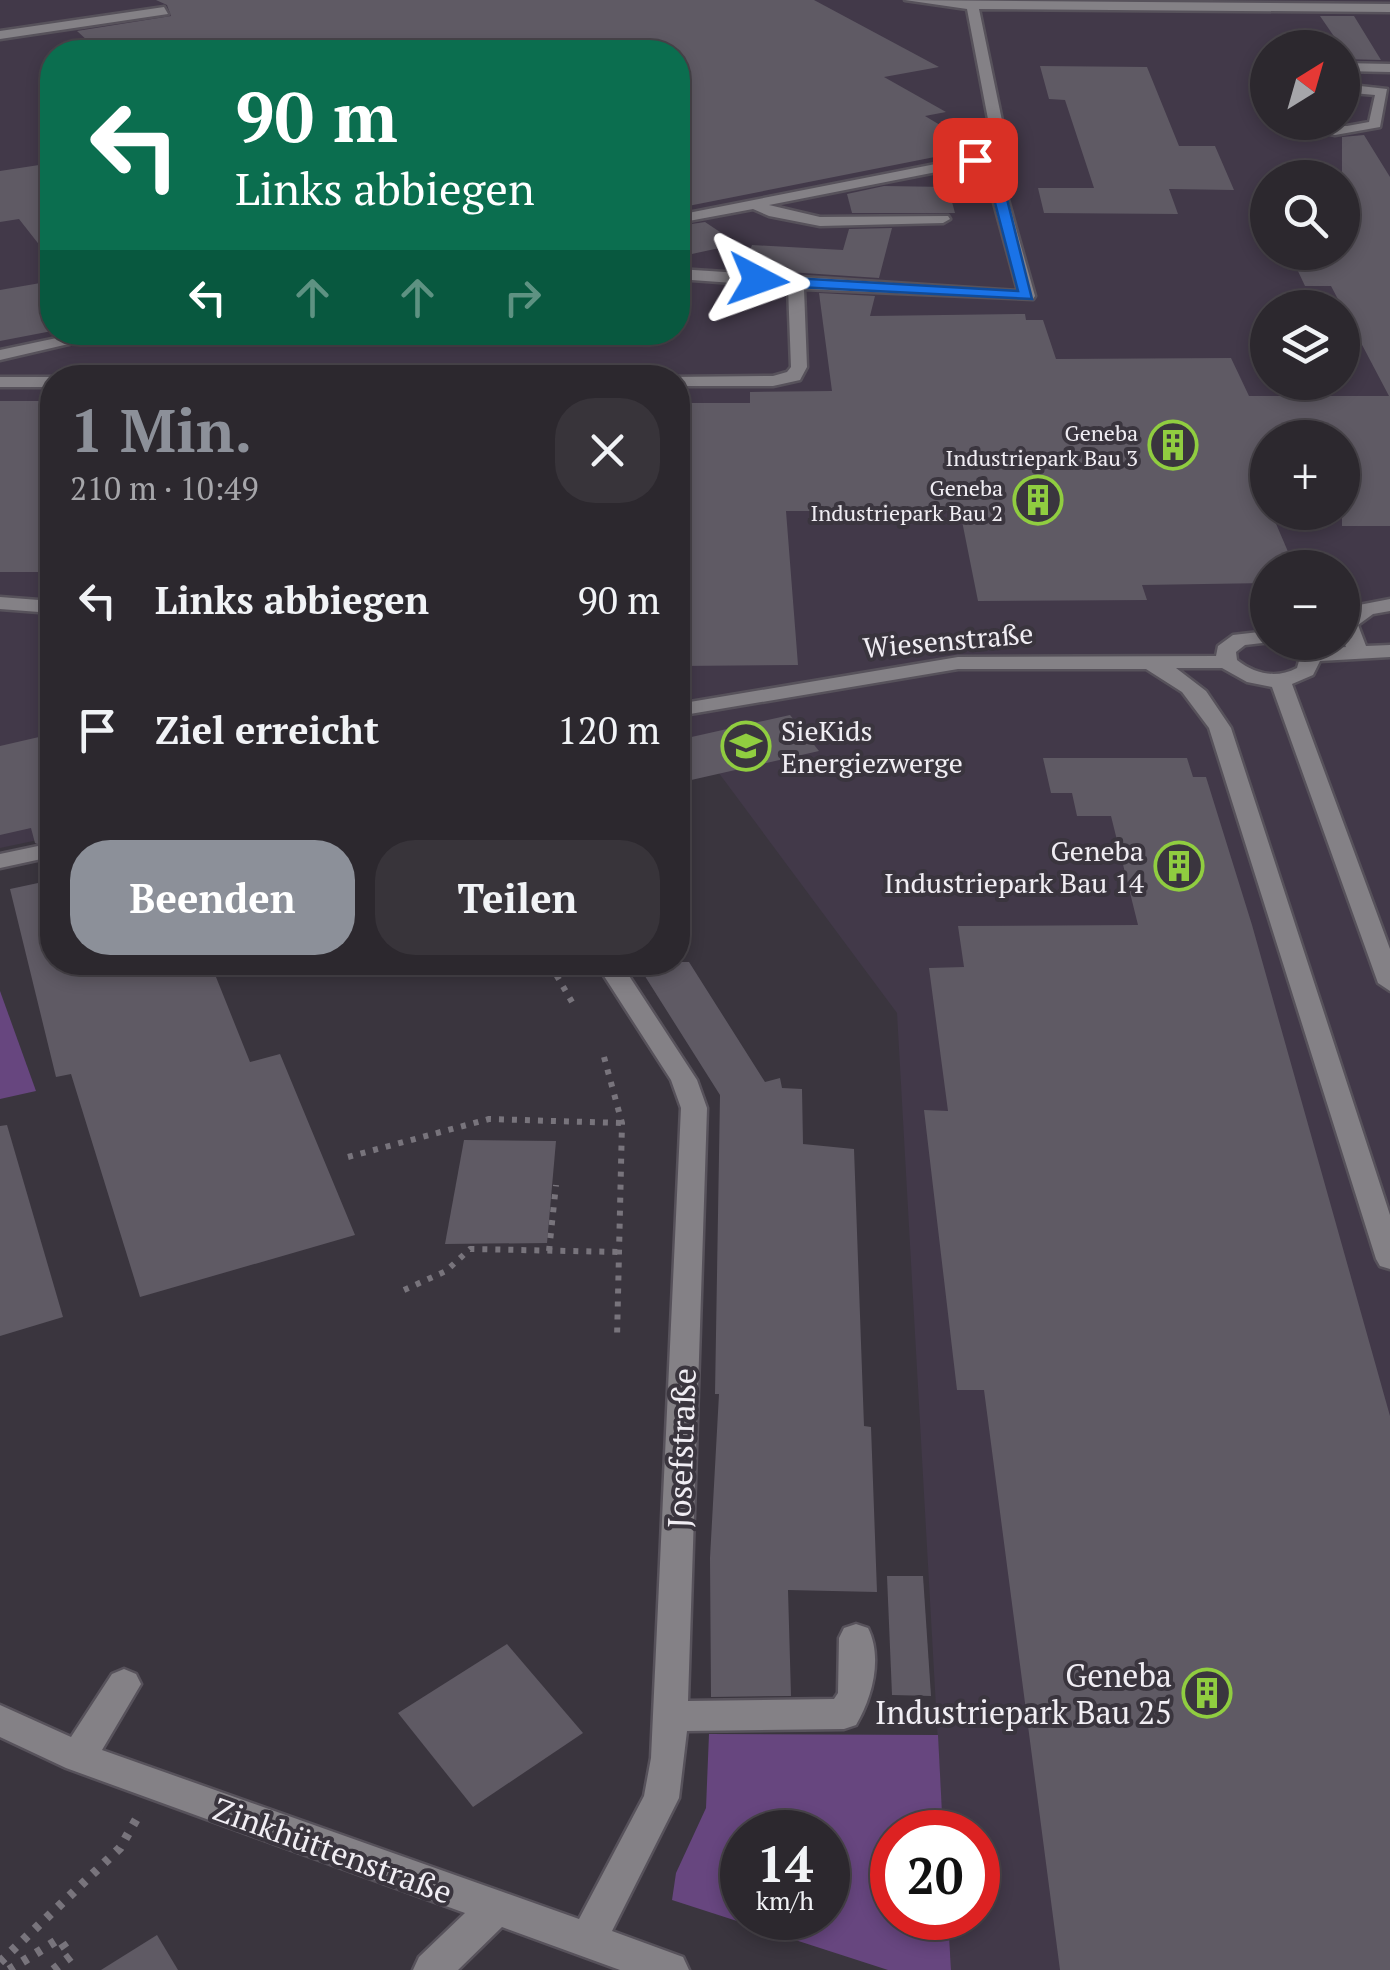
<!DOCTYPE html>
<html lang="de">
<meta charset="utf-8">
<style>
body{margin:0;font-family:"PT Serif",serif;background:#38343a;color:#f1f3f6;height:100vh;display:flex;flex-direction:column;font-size:38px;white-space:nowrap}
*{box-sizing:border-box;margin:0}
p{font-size:32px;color:#a6a6aa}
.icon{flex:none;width:55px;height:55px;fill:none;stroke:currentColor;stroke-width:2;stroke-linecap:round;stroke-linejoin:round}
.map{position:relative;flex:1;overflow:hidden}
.side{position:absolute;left:40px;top:365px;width:650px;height:610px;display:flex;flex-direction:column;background:#2c282e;border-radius:40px;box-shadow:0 5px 15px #0003,0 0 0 2px #48444a}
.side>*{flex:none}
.banner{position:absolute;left:40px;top:40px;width:650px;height:305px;border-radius:40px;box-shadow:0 5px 15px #0003,0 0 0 2px #48444a;background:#0b6e4f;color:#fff;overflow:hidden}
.needle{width:65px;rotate:37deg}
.controls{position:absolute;left:1250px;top:30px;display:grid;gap:20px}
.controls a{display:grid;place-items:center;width:110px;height:110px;border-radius:50%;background:#2c282e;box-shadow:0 5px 15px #0003,0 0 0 2px #48444a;font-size:50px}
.speed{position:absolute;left:720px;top:1810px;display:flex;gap:20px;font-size:50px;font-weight:700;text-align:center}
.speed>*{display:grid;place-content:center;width:130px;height:130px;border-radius:50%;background:#2c282e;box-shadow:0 5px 15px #0003,0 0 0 2px #48444a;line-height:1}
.speed small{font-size:25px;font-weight:400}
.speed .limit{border:15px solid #d22;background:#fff;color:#111}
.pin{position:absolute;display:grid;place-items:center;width:85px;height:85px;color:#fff;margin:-42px;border-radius:20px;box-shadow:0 5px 15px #0006}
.me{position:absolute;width:110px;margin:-55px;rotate:94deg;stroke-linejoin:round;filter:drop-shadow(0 0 8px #0008)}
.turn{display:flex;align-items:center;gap:35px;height:210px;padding:0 30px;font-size:45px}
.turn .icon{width:130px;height:130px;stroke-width:2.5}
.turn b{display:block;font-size:70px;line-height:85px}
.lanes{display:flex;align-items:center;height:95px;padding:0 30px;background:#0003;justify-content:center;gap:50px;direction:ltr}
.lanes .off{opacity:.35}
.round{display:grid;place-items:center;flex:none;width:105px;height:105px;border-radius:40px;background:#38343a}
.head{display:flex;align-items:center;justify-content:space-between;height:170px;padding:0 30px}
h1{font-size:60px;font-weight:800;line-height:75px;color:#8c9099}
.button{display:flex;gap:20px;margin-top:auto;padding:20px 30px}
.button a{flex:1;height:115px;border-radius:40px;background:#8c9099;color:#fff;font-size:40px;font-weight:800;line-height:115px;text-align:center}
.button a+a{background:#38343a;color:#f1f3f6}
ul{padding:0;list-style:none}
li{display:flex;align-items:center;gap:30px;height:130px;padding:0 30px}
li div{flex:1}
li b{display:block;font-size:38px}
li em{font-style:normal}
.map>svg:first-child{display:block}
</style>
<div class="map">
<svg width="1390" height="1970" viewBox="0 0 1390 1970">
<rect width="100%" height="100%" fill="#3a353e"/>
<path fill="#423949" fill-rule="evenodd" d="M0,0H1390V1970H951L948,1918H978V1832H943L897,1013L678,718V378H52V837L0,848ZM1268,48H1342V122H1268ZM52,52H678V332H52ZM1268,178H1342V252H1268ZM1268,308H1342V382H1268ZM1268,438H1342V512H1268ZM1268,568H1342V642H1268Z"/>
<g fill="#67467f" fill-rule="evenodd">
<polygon points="0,991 36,1091 0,1099"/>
<path d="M709,1734L938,1735L943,1832H892V1918H948L951,1970H888L672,1900L676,1873L706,1808ZM742,1832H828V1918H742Z"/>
</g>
<g fill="#5f5a64">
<polygon points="156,0 814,0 939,67 884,77 946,112 925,116 955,134 940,137 965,151 683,207 687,209 678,211 678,52 100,52 77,31 171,16 167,5"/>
<polygon points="1320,16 1354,16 1381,60 1342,59 1342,48"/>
<polygon points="1040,66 1147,67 1179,146 1215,146 1234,190 1169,189 1178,214 1044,213 1038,188 1094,188 1065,100 1049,99"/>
<polygon points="1364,135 1390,177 1390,526 1342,526 1342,438 1268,438 1268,512 1271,512 1295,568 1268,568 1268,583 1142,585 1147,600 978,601 960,511 786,511 798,665 678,666 678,403 750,403 750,392 832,391 819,293 875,296 870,316 1025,314 1026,320 1043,320 1056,359 1231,358 1249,396 1389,396 1331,286 1305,286 1289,252 1342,252 1342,137"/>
<polygon points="52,163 52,261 19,219 0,222 0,171"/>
<polygon points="884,186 948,187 955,213 852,213 847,194"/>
<polygon points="705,222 738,244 678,257 678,226"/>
<polygon points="892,228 879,278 742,269 752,245 843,250 849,229"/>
<polygon points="52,281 52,331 0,341 0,290"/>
<rect x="0" y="401" width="52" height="171"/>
<polygon points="790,715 819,751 678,783 678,740"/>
<polygon points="52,734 52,851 35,843 31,828 0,835 0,746"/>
<polygon points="1043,758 1187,758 1193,777 1206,777 1252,925 1390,1416 1390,1970 1060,1970 984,1390 957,1390 924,1110 948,1111 929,968 964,967 958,926 1138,925 1111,816 1077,816 1072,793 1051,793"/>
<polygon points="52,880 52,962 210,962 250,1062 280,1054 355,1235 140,1297 71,1074 56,1077 10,889"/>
<polygon points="636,962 689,962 765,1082 780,1078 782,1088 802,1089 803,1144 854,1149 864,1426 871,1427 877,1592 788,1590 791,1696 711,1697 710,1558 719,1394 715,1394 720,1095"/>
<polygon points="7,1125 63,1317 0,1336 0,1126"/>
<polygon points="464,1140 556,1141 547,1243 445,1244"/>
<polygon points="887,1576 923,1576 931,1696 892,1695"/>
<polygon points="507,1644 583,1733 473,1807 398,1713"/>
<polygon points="157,1935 178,1970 101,1970"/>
</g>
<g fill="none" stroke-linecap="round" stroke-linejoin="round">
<g stroke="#57525b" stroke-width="5">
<g id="minor">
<polygon points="905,0 1390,4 1390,12 979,9 1006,140 994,156 985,161 1001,175 1035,296 1033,299 804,289 807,367 800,380 773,386 678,386 678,378 672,377 773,376 787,372 791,367 788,287 678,279 678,269 1018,291 987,177 972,165 769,205 820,217 948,216 950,219 943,223 820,226 769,216 753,209 678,223 678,215 971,157 984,150 992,140 967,9"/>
<polygon points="164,7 168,14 0,39 0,31"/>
<polygon points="1342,63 1390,64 1390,72 1342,71"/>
<polygon points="1342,84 1387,89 1380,127 1335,135 1292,125 1347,126 1369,122 1375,95 1342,92"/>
<polygon points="85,332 120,332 0,360 0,350"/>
<polygon points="0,377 52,377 55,378 52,387 0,387"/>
<polygon points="0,597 52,601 52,613 0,609"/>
<path d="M1390,599V611L1373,614L1358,625L1366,646L1390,645V657L1320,661L1313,675L1292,684L1390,949V991L1378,983L1272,687L1247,682L1222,668H1176L1206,691L1231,728L1390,1215V1269L1380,1266L1376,1259L1209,728L1182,692L1146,669H958L678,716V704L958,657L1216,656L1218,646L1233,635L1268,631L1271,642L1245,645L1236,652L1237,660C1255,674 1276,679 1297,668L1299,661L1279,642H1302L1310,650L1346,647L1342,637L1345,615L1359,605Z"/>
<polygon points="38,846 50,853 46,858 0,868 0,854"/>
<path d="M595,962H620L697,1080L707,1108L688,1701L834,1699L838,1693L839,1638L844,1628L856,1624L868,1628C883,1658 872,1698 856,1725L844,1729L687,1731L679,1798L612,1931L683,1957L689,1970H620L502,1927L458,1970H413L419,1957L465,1913L66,1768L0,1737V1705L71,1737L112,1674L124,1669L136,1674L141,1684L102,1750L579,1919L644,1796L651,1758L681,1108L671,1080Z"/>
</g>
</g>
<g stroke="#78747c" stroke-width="6" stroke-dasharray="5 8" stroke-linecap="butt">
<polyline points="550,964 576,1009"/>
<polyline points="604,1057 622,1123 617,1339"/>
<polyline points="348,1157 489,1119 621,1123"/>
<polyline points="549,1251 556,1185"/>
<polyline points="404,1290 446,1271 470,1249 619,1252"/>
</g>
<g stroke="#78747c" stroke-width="9" stroke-dasharray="6 10" stroke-linecap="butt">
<polyline points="0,1962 120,1848 141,1811"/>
<polyline points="9,1970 59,1939 71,1956 53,1970"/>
</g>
<use href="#minor" fill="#848186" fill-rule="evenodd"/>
</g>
<polygon fill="#1a73e8" stroke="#114b97" stroke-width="2.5" points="970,158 980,158 1001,175 1032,299 758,285 750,280 758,276 1018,291 988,176 970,163"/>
<defs>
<g id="building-ring" transform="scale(2.5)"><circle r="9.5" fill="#3a353e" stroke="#90cd40" stroke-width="1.5"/><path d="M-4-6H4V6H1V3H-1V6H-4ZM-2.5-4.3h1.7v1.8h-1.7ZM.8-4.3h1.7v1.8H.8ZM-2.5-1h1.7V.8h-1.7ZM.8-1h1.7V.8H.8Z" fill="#90cd40"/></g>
<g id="school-ring" transform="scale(2.5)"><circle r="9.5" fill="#3a353e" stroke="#90cd40" stroke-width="1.5"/><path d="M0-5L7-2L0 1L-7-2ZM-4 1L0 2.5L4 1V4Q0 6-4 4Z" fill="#90cd40"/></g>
</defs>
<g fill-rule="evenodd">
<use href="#building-ring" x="1173" y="445"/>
<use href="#building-ring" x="1038" y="500"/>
<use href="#school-ring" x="746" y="746"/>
<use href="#building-ring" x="1179" y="866"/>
<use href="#building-ring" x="1207" y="1693"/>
</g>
<g text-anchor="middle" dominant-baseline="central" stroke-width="8" stroke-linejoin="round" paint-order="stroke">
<g font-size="22" fill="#f0edf3" stroke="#3a353e" text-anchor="end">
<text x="1138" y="432">Geneba<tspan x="1138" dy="25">Industriepark Bau 3</tspan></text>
<text x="1003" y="487">Geneba<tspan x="1003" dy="25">Industriepark Bau 2</tspan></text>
</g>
<g font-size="28" fill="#f0edf3" stroke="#3a353e">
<text transform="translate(948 640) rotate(-5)">Wiesenstraße</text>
</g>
<g font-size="28" fill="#f0edf3" stroke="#3a353e" text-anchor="start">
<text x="781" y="730">SieKids<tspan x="781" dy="32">Energiezwerge</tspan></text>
<text x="1144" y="850" text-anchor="end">Geneba<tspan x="1144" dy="32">Industriepark Bau 14</tspan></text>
</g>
<g font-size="32" fill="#f0edf3" stroke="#3a353e">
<text transform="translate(681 1448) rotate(-88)">Josefstraße</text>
<text transform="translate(333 1850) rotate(20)">Zinkhüttenstraße</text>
</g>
<g font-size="32" fill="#f0edf3" stroke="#3a353e" text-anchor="end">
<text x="1172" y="1675">Geneba<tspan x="1172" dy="37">Industriepark Bau 25</tspan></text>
</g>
</g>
</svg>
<div class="controls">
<a><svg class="needle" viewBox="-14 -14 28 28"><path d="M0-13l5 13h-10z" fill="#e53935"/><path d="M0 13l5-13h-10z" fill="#a6a6aa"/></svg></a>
<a><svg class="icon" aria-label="search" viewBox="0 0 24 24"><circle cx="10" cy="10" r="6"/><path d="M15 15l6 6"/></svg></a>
<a><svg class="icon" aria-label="layers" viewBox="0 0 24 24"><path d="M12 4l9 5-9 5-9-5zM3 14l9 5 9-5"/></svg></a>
<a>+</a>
<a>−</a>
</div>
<div class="speed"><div>14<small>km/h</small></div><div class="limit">20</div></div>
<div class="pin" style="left:975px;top:160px;background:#d93025"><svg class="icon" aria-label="arrive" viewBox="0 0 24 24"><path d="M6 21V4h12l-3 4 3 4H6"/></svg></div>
<svg class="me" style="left:758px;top:280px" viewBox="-20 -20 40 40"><path d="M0-17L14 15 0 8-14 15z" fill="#1a73e8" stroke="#fff" stroke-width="4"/></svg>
<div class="banner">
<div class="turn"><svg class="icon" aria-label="left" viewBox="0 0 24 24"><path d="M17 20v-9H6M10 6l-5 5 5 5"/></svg><div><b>90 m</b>Links abbiegen</div></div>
<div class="lanes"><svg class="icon" aria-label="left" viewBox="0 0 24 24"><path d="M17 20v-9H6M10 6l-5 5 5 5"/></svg><svg class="icon off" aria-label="ahead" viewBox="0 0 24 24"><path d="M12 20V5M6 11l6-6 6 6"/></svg><svg class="icon off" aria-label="ahead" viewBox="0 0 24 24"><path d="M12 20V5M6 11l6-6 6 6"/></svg><svg class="icon off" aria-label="right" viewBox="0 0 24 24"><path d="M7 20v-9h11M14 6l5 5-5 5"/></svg></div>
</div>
<section class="side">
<div class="head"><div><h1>1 Min.</h1><p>210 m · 10:49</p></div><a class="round"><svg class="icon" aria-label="close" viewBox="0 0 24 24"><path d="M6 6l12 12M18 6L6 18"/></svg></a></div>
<ul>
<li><svg class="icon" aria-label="left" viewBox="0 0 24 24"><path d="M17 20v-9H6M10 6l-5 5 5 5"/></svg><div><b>Links abbiegen</b></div><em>90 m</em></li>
<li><svg class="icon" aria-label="arrive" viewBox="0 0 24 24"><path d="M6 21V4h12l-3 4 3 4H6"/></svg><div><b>Ziel erreicht</b></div><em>120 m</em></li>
</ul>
<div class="button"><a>Beenden</a><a>Teilen</a></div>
</section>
</div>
